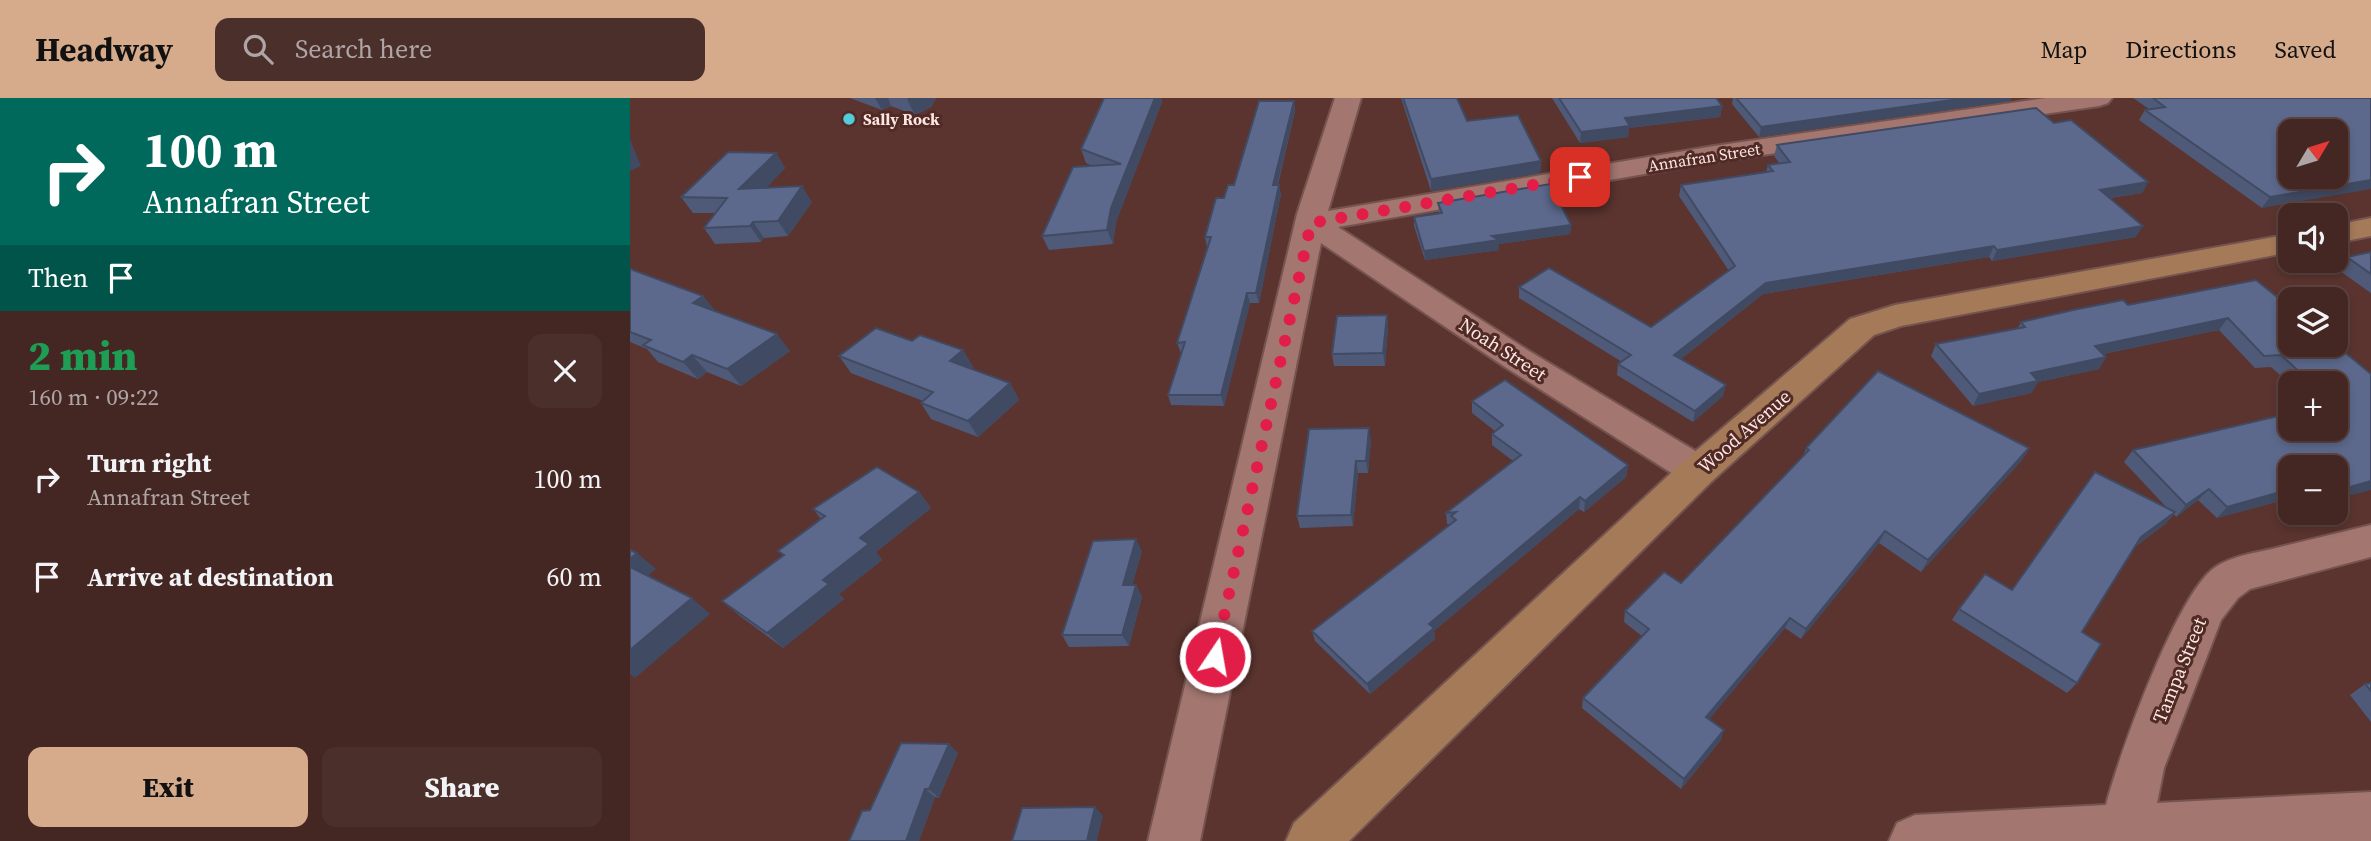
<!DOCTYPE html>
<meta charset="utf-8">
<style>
body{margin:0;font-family:"Source Serif 4",serif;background:#4b2f2b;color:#f1f3f6;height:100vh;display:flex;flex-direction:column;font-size:26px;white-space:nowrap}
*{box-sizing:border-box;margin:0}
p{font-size:23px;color:#afa5a6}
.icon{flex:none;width:38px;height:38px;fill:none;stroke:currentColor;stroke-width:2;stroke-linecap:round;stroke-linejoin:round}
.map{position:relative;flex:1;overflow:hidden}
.panel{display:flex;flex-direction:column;background:#442723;width:630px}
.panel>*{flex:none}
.top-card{background:#00695c;color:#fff;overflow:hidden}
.needle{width:46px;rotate:52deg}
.controls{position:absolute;left:1648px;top:21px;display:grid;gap:14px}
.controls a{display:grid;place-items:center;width:70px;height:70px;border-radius:14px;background:#442723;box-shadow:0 4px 10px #0003,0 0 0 2px #5c4441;font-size:35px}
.pin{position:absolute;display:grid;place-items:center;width:60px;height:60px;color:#fff;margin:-30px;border-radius:14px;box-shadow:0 4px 10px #0006}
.me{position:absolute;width:77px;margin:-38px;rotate:12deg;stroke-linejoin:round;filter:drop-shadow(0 0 5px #0008)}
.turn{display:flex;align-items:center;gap:24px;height:147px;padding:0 28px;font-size:32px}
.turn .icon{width:91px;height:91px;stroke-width:2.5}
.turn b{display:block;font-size:49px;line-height:60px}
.then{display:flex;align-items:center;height:66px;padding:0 28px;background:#0003;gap:14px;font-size:26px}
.round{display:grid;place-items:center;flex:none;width:74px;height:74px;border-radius:14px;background:#4b2f2b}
.overview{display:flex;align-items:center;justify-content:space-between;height:119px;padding:0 28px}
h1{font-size:42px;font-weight:800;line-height:52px;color:#1e9e55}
.action{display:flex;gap:14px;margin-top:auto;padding:14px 28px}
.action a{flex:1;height:80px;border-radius:14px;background:#d6ab8b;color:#111;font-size:28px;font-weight:800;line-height:80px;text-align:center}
.action a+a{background:#4b2f2b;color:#f1f3f6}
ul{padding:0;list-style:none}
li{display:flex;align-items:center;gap:21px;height:98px;padding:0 28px}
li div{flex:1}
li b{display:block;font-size:26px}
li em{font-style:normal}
header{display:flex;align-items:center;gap:42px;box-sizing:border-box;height:98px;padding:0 35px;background:#d6ab8b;color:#111}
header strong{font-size:33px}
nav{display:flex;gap:38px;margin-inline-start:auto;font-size:24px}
.search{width:490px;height:63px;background:#4b2f2b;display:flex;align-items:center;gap:18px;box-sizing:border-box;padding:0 24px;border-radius:14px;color:#afa5a6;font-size:26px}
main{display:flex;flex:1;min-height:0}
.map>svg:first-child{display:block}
</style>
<header>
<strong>Headway</strong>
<div class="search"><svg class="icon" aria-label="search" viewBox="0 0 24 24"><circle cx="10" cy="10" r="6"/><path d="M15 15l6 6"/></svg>Search here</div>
<nav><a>Map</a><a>Directions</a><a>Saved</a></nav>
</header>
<main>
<section class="panel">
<div class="top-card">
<div class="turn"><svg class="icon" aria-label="right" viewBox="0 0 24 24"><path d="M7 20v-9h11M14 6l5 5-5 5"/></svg><div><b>100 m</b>Annafran Street</div></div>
<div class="then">Then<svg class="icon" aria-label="arrive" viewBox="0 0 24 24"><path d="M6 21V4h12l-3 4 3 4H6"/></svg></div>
</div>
<div class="overview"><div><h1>2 min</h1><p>160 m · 09:22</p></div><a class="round"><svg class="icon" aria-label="close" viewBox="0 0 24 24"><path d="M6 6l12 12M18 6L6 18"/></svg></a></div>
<ul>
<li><svg class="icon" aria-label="right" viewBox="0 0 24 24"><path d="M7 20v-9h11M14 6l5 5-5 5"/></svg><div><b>Turn right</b><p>Annafran Street</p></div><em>100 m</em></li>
<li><svg class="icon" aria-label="arrive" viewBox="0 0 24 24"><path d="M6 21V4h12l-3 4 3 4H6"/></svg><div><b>Arrive at destination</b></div><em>60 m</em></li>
</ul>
<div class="action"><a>Exit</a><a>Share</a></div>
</section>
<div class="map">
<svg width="1741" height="743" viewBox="0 0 1741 743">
<rect width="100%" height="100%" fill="#5b342f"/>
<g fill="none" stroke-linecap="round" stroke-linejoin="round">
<g stroke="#755450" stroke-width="4">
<g id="minor">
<polygon points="705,0 731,0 698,113 1084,48 1416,0 1482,0 1478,5 1469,8 1084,64 708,129 899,253 1082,363 1087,373 1082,383 1068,388 1054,383 875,269 691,145 570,743 518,743 667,116"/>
<path d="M1741,427V459L1620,491L1608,500L1591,522L1534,670L1527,705L1741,694V743H1259L1267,725L1285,717L1476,707C1488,660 1548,491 1587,468C1603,458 1624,455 1642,451C1675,443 1708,435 1741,427Z"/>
</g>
</g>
<g stroke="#755450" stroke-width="4">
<g id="secondary">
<polygon points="1741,120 1741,138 1706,145 1706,127"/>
<polygon points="1661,136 1661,154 1271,228 1244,237 1082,383 719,743 656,743 664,725 1054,363 1220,221 1265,207"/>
</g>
</g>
<use href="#minor" fill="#a37670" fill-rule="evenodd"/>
<use href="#secondary" fill="#a47a58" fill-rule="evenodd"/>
</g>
<g fill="#4f5a78">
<polygon points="220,0 306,0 301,9 285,17 261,8 252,12"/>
<polygon points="474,0 531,0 532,4 486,124 483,146 419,152 412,138 463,68 456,65 451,51"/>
<polygon points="771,0 827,0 837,23 911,63 910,75 801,93"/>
<polygon points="922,0 1086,0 1092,8 1090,19 999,30 998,39 950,45"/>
<polygon points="1103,0 1381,0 1380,3 1129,39 1102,6"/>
<polygon points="1503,0 1741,0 1632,110 1509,22 1515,12 1519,11"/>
<polygon points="664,3 665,13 648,87 651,96 629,205 620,205 594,308 541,307 538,297 551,255 547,245 577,149 575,139 594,100"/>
<polygon points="1424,25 1518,84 1512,95 1480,100 1506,139 1362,163 1359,159 1133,196 1051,261 1093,298 1063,324 987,277 988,266 992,264 889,200 889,189 1021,229 1099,173 1049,98 1051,87 1136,74 1138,67 1150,66 1144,58 1147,47"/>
<polygon points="146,55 155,70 136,90 182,104 158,138 134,140 131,144 85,146 74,130 85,115 63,115 51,99"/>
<polygon points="808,105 941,127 940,136 869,146 869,152 795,162 784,128 784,119 809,116"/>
<polygon points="1741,154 1741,195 1707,171 1717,159"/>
<polygon points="0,171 73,198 85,213 160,253 111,288 77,274 68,281 28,264 17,251 0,244"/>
<polygon points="1626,182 1706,247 1741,392 1661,369 1661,413 1657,414 1646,404 1587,420 1568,402 1546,419 1544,416 1535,426 1506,448 1452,534 1447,585 1437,595 1322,522 1329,511 1382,492 1538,411 1494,364 1503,352 1706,331 1706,285 1661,285 1661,287 1641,269 1625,270 1589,232 1473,256 1476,259 1469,271 1408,284 1401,295 1343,308 1301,258 1306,246 1388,230 1391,224 1498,207"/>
<polygon points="757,217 758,229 755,268 704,268 702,256"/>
<polygon points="282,243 333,252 343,269 341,271 380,285 389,302 348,339 301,321 291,305 293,303 221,275 209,258"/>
<polygon points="842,303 998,367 996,379 954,414 949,411 804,533 805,541 740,596 685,543 682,533 820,426 817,426 816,415 883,363 862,347 862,336 865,333 842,315"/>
<polygon points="741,342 738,375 728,375 723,428 670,430 667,418"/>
<polygon points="1176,350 1399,350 1392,362 1291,474 1249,445 1171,541 1155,530 1079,621 1091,642 1051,691 952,610 953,600 1012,538 994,524 995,513 1051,485 1174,357"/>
<polygon points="289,394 301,410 246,454 252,462 209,496 214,501 153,550 110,518 92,503 153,457 148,453 191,421 183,411"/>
<polygon points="512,453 502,487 506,487 512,499 499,548 439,549 432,537"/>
<polygon points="1741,585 1741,624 1720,597 1735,586"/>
<polygon points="328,655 309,700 305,699 289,743 219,743"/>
</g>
<g fill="#404a62">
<polygon points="245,0 258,0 261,8 252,12"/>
<polygon points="279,0 306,0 301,9 285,17 277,1"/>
<polygon points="523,0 531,0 532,4 486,124 483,146 477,132 481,110"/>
<polygon points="1336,0 1381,0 1380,3 1129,39 1131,29"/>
<polygon points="664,3 665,13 645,97 643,87"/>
<polygon points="1092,8 1090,19 999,30 998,39 950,45 951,34 995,20"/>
<polygon points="0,41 11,68 0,73"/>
<polygon points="146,55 155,70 120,107 109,91"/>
<polygon points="911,63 910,75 801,93 801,81"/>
<polygon points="1741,82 1741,91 1632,110 1640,99"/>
<polygon points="1518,84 1512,95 1464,102 1470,92"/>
<polygon points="649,87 651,96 629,205 626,195"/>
<polygon points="172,88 182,104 158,138 148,123"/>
<polygon points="123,124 134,140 131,144 120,128"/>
<polygon points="941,127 940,136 869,146 869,152 795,162 794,153 862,138"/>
<polygon points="1513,128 1506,139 1362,163 1367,152"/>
<polygon points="1364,148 1359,159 1133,196 1042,268 1044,257 1136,185"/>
<polygon points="617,195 620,205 594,308 591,297"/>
<polygon points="73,198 87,215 63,205"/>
<polygon points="757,217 758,229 755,268 753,255"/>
<polygon points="1598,220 1589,232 1457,259 1465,248"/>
<polygon points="147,236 160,253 111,288 97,271"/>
<polygon points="333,252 343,269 330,280 320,263"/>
<polygon points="62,257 77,274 68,281 53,264"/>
<polygon points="1476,259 1469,271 1408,284 1401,295 1343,308 1349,296 1401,275"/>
<polygon points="380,285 389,302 348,339 338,323"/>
<polygon points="1096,287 1093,298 1063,324 1065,313"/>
<polygon points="739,330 741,342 738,375 736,363"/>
<polygon points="1399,350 1392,362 1291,474 1298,462"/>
<polygon points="726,363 728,375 723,428 721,417"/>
<polygon points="998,367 996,379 954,414 955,403"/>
<polygon points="1741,383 1741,392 1706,401 1706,393"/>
<polygon points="1579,391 1568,402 1546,419 1556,407"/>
<polygon points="1657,392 1646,404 1587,420 1597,409"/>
<polygon points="289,394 301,410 246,454 252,462 209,496 214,501 153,550 137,535 193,482 230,440"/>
<polygon points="950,399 949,411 804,533 805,541 740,596 737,586 799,526"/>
<polygon points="1545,414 1535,426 1501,451 1511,439"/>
<polygon points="1255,433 1249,445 1171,541 1176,531"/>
<polygon points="506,441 512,453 499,499 493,487"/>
<polygon points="7,455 26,471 13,482 0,471 0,461"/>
<polygon points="506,487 512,499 499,548 492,537"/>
<polygon points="62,500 80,516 5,580 0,576 0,552"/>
<polygon points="1160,520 1155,530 1073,629 1076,619"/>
<polygon points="1094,632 1091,642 1051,691 1054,681"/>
<polygon points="319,646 328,655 309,700 299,691"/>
<polygon points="295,691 305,699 289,743 276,743"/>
<polygon points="465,709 473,718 467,743 457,743"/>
</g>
<g fill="#5c698c" stroke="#404a62" stroke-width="2" fill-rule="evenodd">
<polygon points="474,0 525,0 481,110 477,132 412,138 443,69 491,66 451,51"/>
<polygon points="773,0 827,0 837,23 888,17 911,63 801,81"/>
<polygon points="929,0 1086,0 1092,8 995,20 1000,28 951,34"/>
<polygon points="1106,0 1336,0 1131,29"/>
<path d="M1523,0H1741V82L1640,99L1515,12L1535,9ZM1661,33H1706V79H1661Z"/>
<polygon points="629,3 664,3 643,87 649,87 626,195 617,195 591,297 538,297 555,244 547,245 581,139 575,139 586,100 594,100 598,87 604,87"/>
<polygon points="1406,10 1424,25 1441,22 1518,84 1470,92 1513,128 1367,152 1364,148 1136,185 1044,257 1096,287 1065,313 988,266 1001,257 889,189 919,170 1021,229 1105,168 1051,87 1143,73 1138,67 1160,64 1147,47"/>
<polygon points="98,54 146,55 109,91 172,88 148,123 123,124 120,128 74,130 97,100 51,99"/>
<polygon points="920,86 941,127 862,138 869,142 794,153 784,119 812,115 808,105"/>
<polygon points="1741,154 1741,176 1717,159"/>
<polygon points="0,171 73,198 63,205 147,236 97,271 62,257 53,264 13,247 21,242 0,234"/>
<polygon points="1626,182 1661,210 1661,247 1706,247 1741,276 1741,383 1706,393 1706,369 1661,369 1661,396 1657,392 1597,409 1579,391 1556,407 1503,352 1661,315 1661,331 1706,331 1706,285 1682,285 1651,257 1634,258 1598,220 1465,248 1476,259 1401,275 1408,283 1349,296 1306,246 1395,229 1391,224 1443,212 1493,202 1498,207"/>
<polygon points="757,217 753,255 702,256 707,218"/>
<polygon points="246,230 282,243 290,237 333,252 320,263 380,285 338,323 291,305 303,294 209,258"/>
<polygon points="1248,273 1399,350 1298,462 1255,433 1176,531 1160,520 1076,619 1094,632 1054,681 953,600 1019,531 995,513 1034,474 1051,485 1179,352 1176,350"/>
<polygon points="875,282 998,367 955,403 950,399 799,526 804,530 737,586 682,533 826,422 821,418 826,414 816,415 891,357 862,336 873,327 842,303"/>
<polygon points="739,330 736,363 726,363 721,417 667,418 679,331"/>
<polygon points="247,369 289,394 230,440 239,446 193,482 199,486 137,535 92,503 154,457 148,453 195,418 183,411"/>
<polygon points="1465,374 1545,414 1511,439 1452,534 1471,546 1447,585 1329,511 1355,476 1382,492"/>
<polygon points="506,441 493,487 506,487 492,537 432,537 463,443"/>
<polygon points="0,452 7,455 0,461"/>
<polygon points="0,469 62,500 0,552"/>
<polygon points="1741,585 1741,593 1735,586"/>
<polygon points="271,645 319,646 299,691 295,691 276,743 219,743 232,713 240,712"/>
<polygon points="465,709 457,743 382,743 392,710"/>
</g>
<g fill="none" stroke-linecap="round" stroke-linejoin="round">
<polyline stroke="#e11d48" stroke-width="12" stroke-dasharray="0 21.6" points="585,559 681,125 950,79"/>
</g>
<circle fill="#53cbdb" stroke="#502a25" stroke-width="2.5" cx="219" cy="21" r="7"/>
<g text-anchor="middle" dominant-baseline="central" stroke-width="6" stroke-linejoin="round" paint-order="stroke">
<g font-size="16" font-weight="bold" fill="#ffe6e2" stroke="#502a25" text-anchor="start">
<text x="233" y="21">Sally Rock</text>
</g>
<g font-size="16" fill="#ffe6e2" stroke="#502a25">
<text transform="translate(1074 59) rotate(-9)">Annafran Street</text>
</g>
<g font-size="19" fill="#ffe6e2" stroke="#502a25">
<text transform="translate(873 251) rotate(33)">Noah Street</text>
<text transform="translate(1114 333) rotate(-41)">Wood Avenue</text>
<text transform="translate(1549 572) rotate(-68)">Tampa Street</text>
</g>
</g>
</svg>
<div class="controls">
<a><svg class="needle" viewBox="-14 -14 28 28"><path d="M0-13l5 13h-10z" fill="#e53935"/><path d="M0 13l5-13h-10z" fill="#afa5a6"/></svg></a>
<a><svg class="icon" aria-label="sound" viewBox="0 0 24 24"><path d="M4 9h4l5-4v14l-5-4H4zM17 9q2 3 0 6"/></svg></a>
<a><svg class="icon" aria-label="layers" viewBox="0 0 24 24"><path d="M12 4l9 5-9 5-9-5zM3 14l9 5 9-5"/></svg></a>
<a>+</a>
<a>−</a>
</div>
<div class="pin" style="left:950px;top:79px;background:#d93025"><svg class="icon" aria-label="arrive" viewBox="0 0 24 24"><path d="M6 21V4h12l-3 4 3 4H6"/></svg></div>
<svg class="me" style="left:585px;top:559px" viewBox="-20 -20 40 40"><circle r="17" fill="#e11d48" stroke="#fff" stroke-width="3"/><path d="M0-11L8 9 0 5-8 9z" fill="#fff"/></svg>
</div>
</main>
